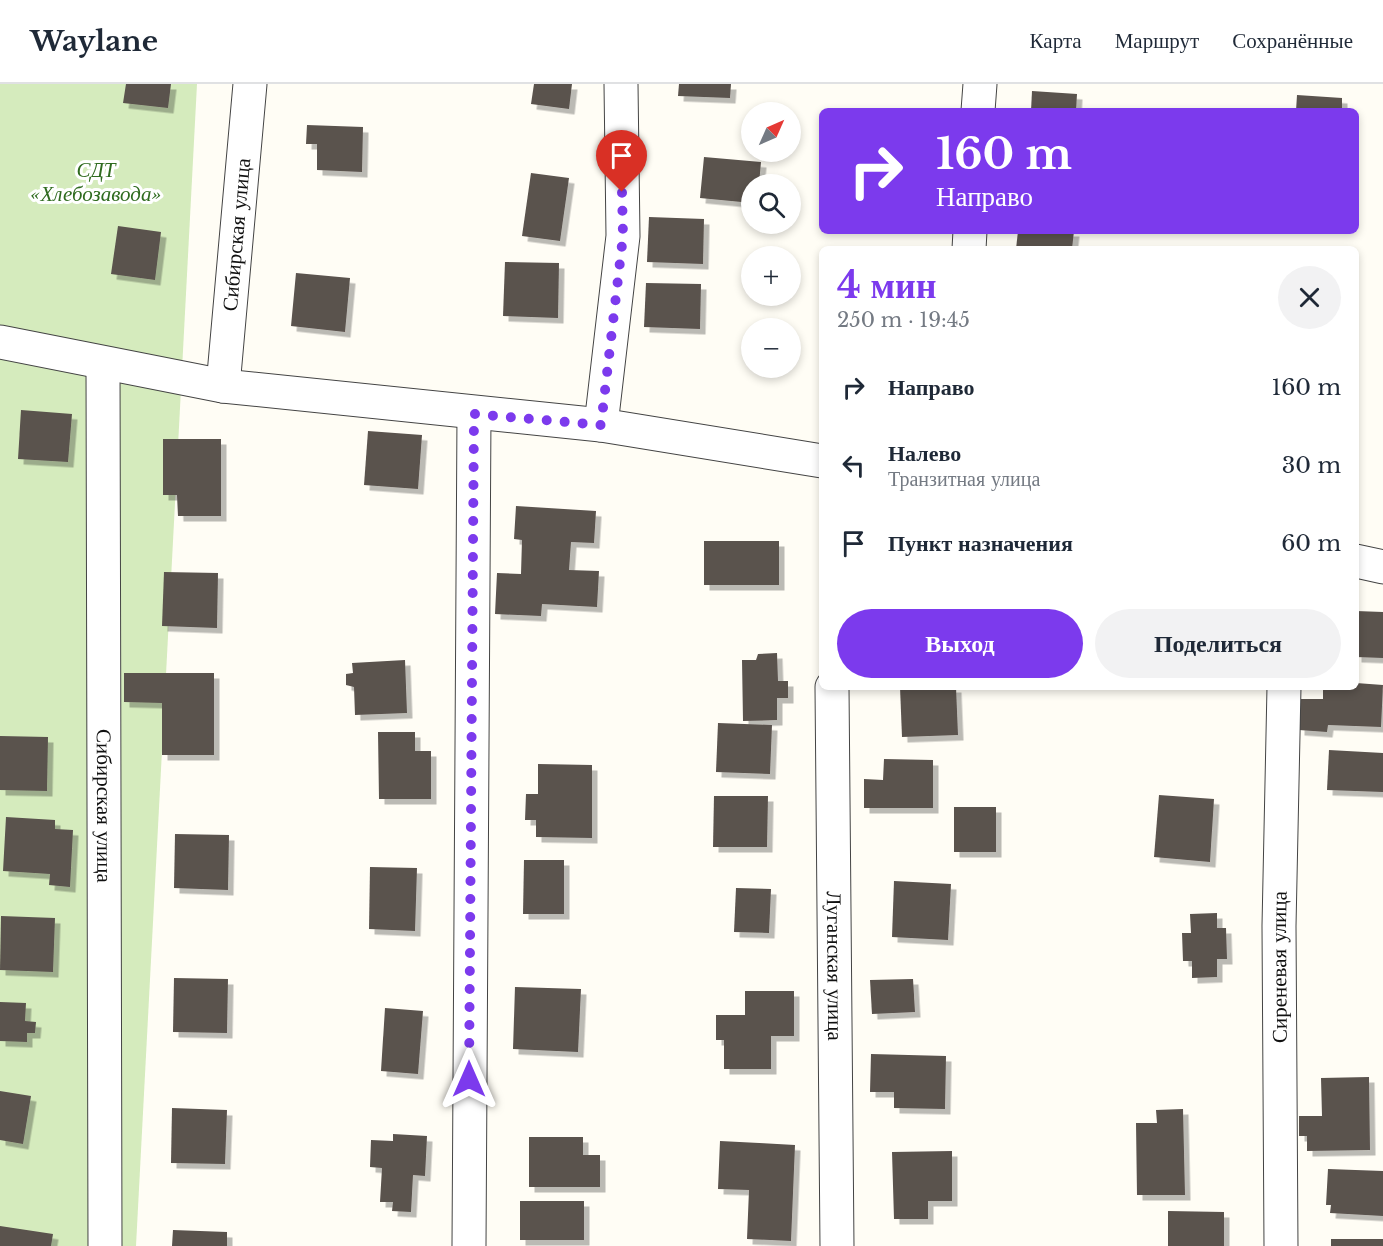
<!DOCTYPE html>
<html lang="ru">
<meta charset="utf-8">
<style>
body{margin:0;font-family:"Libre Baskerville",serif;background:#f2f2f3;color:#1f2937;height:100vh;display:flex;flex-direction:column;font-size:22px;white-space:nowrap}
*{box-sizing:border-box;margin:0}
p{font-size:20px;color:#747a83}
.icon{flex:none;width:33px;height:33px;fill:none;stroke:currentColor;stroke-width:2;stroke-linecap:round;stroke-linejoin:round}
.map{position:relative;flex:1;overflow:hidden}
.drawer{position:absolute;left:819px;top:162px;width:540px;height:444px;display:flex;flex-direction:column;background:#fff;border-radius:9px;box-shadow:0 3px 9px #0003}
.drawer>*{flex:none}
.banner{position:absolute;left:819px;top:24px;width:540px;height:126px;border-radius:9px;box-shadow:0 3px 9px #0003;background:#7c3aed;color:#fff;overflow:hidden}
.needle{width:39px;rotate:45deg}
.buttons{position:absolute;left:741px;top:18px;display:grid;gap:12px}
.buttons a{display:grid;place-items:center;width:60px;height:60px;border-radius:50%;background:#fff;box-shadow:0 3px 9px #0003;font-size:30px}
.pin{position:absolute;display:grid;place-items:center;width:51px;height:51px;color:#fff;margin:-62px -26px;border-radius:50% 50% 50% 0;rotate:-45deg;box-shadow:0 0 6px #0007}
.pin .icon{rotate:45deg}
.me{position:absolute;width:66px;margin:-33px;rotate:0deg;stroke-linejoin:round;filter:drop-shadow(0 0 4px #0008)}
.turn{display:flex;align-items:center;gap:21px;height:126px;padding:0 18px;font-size:27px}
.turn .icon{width:78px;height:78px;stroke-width:2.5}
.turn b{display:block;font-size:42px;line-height:51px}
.round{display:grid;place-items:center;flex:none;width:63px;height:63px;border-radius:32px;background:#f2f2f3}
.summary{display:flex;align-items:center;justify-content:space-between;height:102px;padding:0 18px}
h1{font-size:36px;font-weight:700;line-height:45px;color:#7c3aed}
.cta{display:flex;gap:12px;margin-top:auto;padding:12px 18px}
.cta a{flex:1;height:69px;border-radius:36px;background:#7c3aed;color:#fff;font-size:24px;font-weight:700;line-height:69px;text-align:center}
.cta a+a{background:#f2f2f3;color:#1f2937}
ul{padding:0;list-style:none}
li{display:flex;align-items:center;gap:18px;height:78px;padding:0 18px}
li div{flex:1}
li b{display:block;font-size:22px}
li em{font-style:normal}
header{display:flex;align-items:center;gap:36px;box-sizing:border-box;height:84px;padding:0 30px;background:#fff;border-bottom:2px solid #e0e1e3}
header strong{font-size:28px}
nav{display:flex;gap:33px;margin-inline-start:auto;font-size:21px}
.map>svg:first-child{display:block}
</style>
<header>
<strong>Waylane</strong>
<nav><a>Карта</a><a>Маршрут</a><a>Сохранённые</a></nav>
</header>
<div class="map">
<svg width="1383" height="1162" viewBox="0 0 1383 1162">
<defs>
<filter id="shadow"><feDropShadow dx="5.5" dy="5.5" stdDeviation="0" flood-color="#0004"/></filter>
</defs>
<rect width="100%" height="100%" fill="#fffdf5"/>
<polygon fill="#d5ebbd" points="0,0 197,0 136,1162 0,1162"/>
<g fill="#5a524d" filter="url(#shadow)">
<polygon points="126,0 171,0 168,24 123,19"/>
<polygon points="534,0 572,0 569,25 531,20"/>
<polygon points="679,0 731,0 730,14 678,12"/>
<polygon points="1032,7 1077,10 1076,27 1031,27"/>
<polygon points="1297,11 1342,14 1342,27 1296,27"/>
<polygon points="307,41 363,43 362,88 317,86 317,60 306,60"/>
<polygon points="704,73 761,78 759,100 752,100 752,119 700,114"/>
<polygon points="531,89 569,94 560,157 522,152"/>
<polygon points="649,133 704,135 703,180 647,178"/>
<polygon points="118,142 161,148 155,196 111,190"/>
<polygon points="1018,147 1074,147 1072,165 1016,165"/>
<polygon points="505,178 559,179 558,234 503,232"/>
<polygon points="296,189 350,194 345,248 291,242"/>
<polygon points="646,199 701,200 700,245 644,243"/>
<polygon points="21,326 72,330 68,378 18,375"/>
<polygon points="368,347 422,351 418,405 364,401"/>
<polygon points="163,355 221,355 221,432 178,432 177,411 163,411"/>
<polygon points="516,422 596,427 594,459 571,458 569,486 599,487 597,523 542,520 541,532 495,530 497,489 521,490 522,456 514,455"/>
<rect x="704" y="457" width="75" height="44"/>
<polygon points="164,488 218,489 217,544 162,542"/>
<polygon points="1356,527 1383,528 1383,574 1356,573"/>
<polygon points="777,569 778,597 788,597 788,614 777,614 777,636 743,637 742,576 756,576 758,570"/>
<polygon points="405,576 407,629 355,631 354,603 346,601 346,590 353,589 352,579"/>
<polygon points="124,589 214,589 214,671 162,671 162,619 124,618"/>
<polygon points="1356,599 1383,601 1381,643 1328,641 1327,648 1299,646 1300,615 1323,615 1323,603 1356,603"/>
<polygon points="900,603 956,603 958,651 902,653"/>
<polygon points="718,639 772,641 770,690 716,688"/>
<polygon points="378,648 415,648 415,667 431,667 431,715 379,715"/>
<polygon points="0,652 48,653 47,707 0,706"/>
<polygon points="1329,666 1383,669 1383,708 1327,706"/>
<polygon points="884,675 933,676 933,724 864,724 864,695 883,696"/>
<polygon points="538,680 592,681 592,754 536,753 536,736 525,736 526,710 538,710"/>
<polygon points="1159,711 1214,715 1210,778 1154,773"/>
<polygon points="714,712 768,712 767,763 713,763"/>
<rect x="954" y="723" width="42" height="45"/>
<polygon points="6,733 55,736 55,745 73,746 70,803 49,801 50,790 3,787"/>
<polygon points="175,750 229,751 228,806 174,804"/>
<polygon points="524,776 564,776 564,830 523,830"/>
<polygon points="370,783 417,784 415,847 369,845"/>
<polygon points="894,797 951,800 948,856 892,853"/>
<polygon points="736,804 771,805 769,849 734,848"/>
<polygon points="1217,829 1217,844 1226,844 1227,875 1217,875 1217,893 1192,894 1192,877 1183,877 1182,849 1191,849 1190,830"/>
<polygon points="1,832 55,834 53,888 0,886"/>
<polygon points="174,894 228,895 227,949 173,948"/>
<polygon points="913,895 915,928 872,930 870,896"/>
<polygon points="515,903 581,905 578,968 513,965"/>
<polygon points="745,907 794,907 794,952 771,952 771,985 724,985 724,956 716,956 716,931 745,931"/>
<polygon points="0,918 26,919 25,937 36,938 35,949 27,949 27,958 0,957"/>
<polygon points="385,924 423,927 418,990 381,987"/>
<polygon points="871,970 946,972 945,1025 894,1024 894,1008 870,1008"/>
<polygon points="1369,993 1370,1066 1307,1067 1307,1052 1299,1052 1299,1032 1322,1032 1321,994"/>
<polygon points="0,1007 31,1012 23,1060 0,1056"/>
<polygon points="172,1024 227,1026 225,1080 171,1079"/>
<polygon points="1183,1025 1185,1111 1137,1111 1136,1039 1157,1039 1156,1026"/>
<polygon points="393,1050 427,1052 425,1092 413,1091 411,1128 392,1127 393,1118 380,1118 382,1084 370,1083 371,1056 393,1057"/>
<polygon points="529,1053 583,1053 583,1071 600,1071 600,1103 529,1103"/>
<polygon points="720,1057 795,1061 791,1157 747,1155 749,1106 718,1105"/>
<polygon points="952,1067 952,1117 928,1117 928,1135 894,1135 892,1068"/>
<polygon points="1328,1085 1383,1087 1383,1132 1330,1129 1331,1121 1326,1121"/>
<rect x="520" y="1117" width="64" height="39"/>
<polygon points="1168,1127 1224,1128 1224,1162 1168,1162"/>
<polygon points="0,1142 53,1150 51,1162 0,1162"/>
<polygon points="173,1146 227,1148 227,1162 172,1162"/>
<rect x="1331" y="1155" width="52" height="7"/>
</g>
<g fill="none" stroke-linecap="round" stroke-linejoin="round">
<g stroke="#444" stroke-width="35">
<g id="minor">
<polyline points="978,27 980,0"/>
<polyline points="969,165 970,147"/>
<polyline points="0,258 223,302 601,341 822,377"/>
<path id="s1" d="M103,281L105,1162"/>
<path id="s2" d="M223,302L250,0"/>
<polyline points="601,341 623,152 621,0"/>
<polyline points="1356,477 1383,483"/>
<path id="s3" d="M832,603L837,1162"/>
<polyline points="469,1162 474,330"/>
<path id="s4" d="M1281,1162L1279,842L1284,603"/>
</g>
</g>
<use href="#minor" stroke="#fff" stroke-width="33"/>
</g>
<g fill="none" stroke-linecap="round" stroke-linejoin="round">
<polyline stroke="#7c3aed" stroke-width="10" stroke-dasharray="0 18" points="469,995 474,330 601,341 623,152 622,108"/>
</g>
<g text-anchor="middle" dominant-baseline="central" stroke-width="6" stroke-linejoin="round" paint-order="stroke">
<g font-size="21" font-style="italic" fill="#2f6b1f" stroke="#fff">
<text x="96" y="86">СДТ<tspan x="96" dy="24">«Хлебозавода»</tspan></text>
</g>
<g font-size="21" fill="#111" stroke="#fff">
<text stroke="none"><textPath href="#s2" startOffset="152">Сибирская улица</textPath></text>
<text stroke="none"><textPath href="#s1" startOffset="441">Сибирская улица</textPath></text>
<text stroke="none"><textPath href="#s3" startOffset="279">Луганская улица</textPath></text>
<text stroke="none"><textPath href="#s4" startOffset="279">Сиреневая улица</textPath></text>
</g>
</g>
</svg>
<div class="buttons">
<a><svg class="needle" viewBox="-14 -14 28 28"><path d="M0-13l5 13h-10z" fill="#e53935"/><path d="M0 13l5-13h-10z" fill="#747a83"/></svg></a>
<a><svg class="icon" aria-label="search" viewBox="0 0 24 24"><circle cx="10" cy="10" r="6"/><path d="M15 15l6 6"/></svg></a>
<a>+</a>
<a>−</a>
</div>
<div class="pin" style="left:622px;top:108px;background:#d93025"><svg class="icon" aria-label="arrive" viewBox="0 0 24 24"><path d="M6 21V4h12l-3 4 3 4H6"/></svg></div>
<svg class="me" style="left:469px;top:995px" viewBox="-20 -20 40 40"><path d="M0-17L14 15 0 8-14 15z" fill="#7c3aed" stroke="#fff" stroke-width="4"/></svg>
<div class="banner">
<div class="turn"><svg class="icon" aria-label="right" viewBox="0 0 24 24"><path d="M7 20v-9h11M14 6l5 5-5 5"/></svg><div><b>160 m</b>Направо</div></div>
</div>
<section class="drawer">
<div class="summary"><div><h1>4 мин</h1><p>250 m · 19:45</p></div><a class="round"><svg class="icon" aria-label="close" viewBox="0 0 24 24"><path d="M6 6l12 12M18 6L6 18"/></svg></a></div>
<ul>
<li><svg class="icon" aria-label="right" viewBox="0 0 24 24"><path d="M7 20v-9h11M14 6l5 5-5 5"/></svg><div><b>Направо</b></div><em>160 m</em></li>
<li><svg class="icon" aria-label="left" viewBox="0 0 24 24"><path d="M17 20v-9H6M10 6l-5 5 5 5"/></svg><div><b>Налево</b><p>Транзитная улица</p></div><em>30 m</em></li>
<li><svg class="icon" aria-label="arrive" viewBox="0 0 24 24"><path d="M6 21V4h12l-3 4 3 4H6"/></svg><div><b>Пункт назначения</b></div><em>60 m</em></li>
</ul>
<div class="cta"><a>Выход</a><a>Поделиться</a></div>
</section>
</div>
